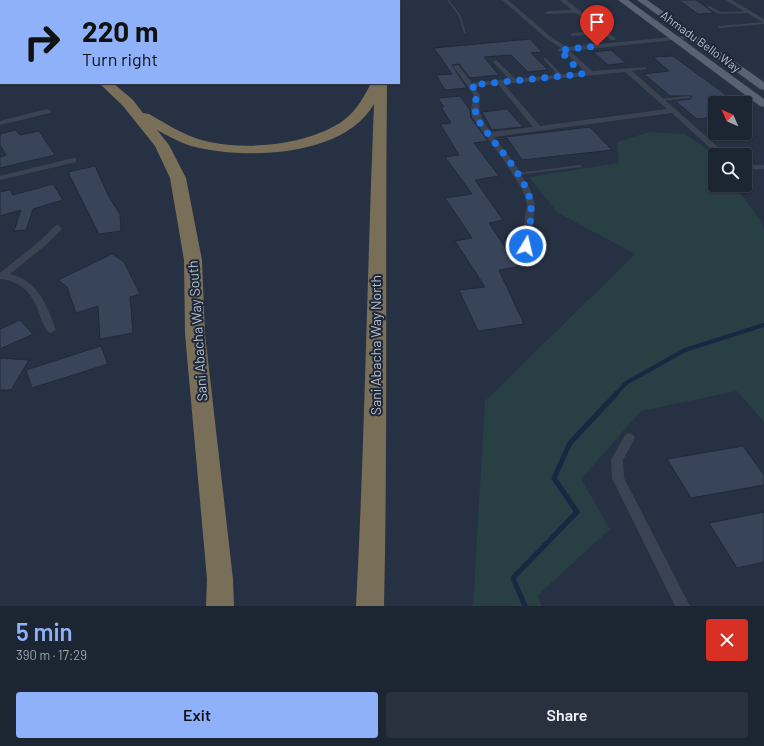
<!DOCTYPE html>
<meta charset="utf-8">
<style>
body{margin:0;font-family:Barlow,sans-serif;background:#29313e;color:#f1f3f6;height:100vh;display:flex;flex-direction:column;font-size:15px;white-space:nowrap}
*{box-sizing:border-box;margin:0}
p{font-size:13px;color:#a0a5ac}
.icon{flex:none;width:22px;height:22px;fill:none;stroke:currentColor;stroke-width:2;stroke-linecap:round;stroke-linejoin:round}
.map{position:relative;height:606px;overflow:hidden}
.panel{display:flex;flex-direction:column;background:#1c2532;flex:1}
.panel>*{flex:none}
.hud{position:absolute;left:0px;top:0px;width:400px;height:84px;box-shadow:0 1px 3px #0004,0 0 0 1px #3a424d;background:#8fb1fa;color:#111;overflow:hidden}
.needle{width:26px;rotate:315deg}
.controls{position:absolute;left:708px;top:96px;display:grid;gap:8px}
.controls a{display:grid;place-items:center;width:44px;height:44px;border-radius:4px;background:#1c2532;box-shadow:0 1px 3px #0004,0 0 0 1px #3a424d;font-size:20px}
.pin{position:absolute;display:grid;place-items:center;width:34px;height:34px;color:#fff;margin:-41px -17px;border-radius:50% 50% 50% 0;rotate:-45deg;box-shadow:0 0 4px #0007}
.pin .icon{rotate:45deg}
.me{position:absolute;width:44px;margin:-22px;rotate:9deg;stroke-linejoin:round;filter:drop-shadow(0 0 3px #0008)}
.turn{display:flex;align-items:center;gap:14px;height:84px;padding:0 16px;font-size:18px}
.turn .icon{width:52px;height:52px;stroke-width:2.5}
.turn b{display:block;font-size:28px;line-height:34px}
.round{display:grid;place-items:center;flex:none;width:42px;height:42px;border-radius:4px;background:#29313e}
.overview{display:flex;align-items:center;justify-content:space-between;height:68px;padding:0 16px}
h1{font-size:24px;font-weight:600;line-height:30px;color:#8fb1fa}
.action{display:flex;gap:8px;margin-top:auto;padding:8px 16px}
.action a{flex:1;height:46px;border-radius:4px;background:#8fb1fa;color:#111;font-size:16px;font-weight:600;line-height:46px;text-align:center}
.action a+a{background:#29313e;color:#f1f3f6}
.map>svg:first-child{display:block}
</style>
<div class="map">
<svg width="764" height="606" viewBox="0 0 764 606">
<rect width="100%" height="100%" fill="#263143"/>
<polygon fill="#283f44" points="649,132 685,134 715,155 715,185 734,185 761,221 764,230 764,422 737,391 641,411 581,479 610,529 537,596 542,606 473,606 485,401 635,254 558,213 529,177 619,163 617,142"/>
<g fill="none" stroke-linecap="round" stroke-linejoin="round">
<polyline stroke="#182742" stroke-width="4" points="615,395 626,383 685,350 764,325"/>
<polyline stroke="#182742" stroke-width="5" points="525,606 513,578 577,512 554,478 570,443 616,394"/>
</g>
<g fill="#384459" stroke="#212a3a">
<polygon points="678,0 696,0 714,13 698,14"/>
<polygon points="530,39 542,52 531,53 548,70 528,72 511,55 484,57 499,75 470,78 459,64 452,65 467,88 445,90 436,75 452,74 434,48"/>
<polygon points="611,50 626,63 608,65 593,52"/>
<polygon points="673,56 729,97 715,98 715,117 697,119 675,101 690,99 692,96 670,96 644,74 669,71 653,57"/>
<polygon points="460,96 470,110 471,118 488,141 474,143 499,176 475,180 503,220 489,223 518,267 499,270 524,324 478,331 459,290 485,287 455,241 472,238 445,198 472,194 445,157 459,155 440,124 451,123 441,107 444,107 438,98"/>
<polygon points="507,109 523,127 492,130 482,112"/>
<polygon points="590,127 612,150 522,160 507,138 498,140 497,138"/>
<polygon points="16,130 20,135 39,131 55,155 0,168 0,157 6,155 0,145 0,134"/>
<polygon points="95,166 109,197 120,214 121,231 99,234 68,172"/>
<polygon points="53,184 63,200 33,209 26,230 14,231 21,210 0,216 0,192 10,190 13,195"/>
<polygon points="112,254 124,262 140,294 130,297 133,333 100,339 98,306 76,313 67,287 58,280"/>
<polygon points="20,320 33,334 0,349 0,329"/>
<polygon points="101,346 108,364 32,388 26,370"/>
<polygon points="0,358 29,360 11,390 0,390"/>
<polygon points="743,446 764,475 764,485 691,498 667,459"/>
<polygon points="764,512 764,562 737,568 709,523"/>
</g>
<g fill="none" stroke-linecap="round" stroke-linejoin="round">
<g fill="#3b4353" fill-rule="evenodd">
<polygon points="9,0 13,0 15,1 11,1"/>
<polygon points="25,0 34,0 32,1 25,1"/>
<polygon points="53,0 59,0 57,1 53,1"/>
<polygon points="91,0 95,0 94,1 90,1"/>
<polygon points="141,0 144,0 145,1 142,1"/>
<rect x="171" y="0" width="3" height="1"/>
<polygon points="191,0 198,0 196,1 191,1"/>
<rect x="298" y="0" width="3" height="1"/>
<polygon points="447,0 449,0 461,16 466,34 464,33 459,16"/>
<polygon points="708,6 710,6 720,12 749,11 750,12 749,13 719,14 708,8"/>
<rect x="0" y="16" width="1" height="2"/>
<polygon points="764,22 764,24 719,28 718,27 719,26"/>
<polygon points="544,58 546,58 563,76 563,78 561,78 544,60"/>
<polygon points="689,96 691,97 690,98 660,101 658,100 660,99"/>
<polygon points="580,165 581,165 581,167 517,175 515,174 517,173"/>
</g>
<g fill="#3b4353" fill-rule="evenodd">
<path d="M502,0H508L551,37L567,47L694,35V37L692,38L570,51L592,71L646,67V69L632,71L727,155H718L672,113L494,137L513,161L530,189L535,204L531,246L536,264L534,266H528L521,246L527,204L522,189L505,162L472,117L471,109L474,95L453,66L458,65L472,83L509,79L493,62L496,60L516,79L585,72L564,51H558V49L561,48L547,39ZM625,72L667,109L540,126L504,84ZM498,84L533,127L491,132C480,117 478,114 480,95L474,87Z"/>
<polygon points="560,0 566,0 615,38 615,40 611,40 603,34 571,36 571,34 573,33 599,31 576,13 546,14 545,13 548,11 572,10"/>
<polygon points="725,0 732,0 764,19 764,23"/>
<polygon points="47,109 51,111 50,113 0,125 0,121"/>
<polygon points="73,158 76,158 76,162 0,180 0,176"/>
<rect x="745" y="165" width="19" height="4"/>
<path d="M58,225L62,228L61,230L47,244L10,274C38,280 47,306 56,330L51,333C37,329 43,283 0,279V273L41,240L55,226Z"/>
<polygon points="629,433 633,435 635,438 623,460 624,478 690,606 675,606 612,478 611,460 625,435"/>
</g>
<g fill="#596273" fill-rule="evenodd">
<polygon points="618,0 628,0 764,99 764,107 760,106"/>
<polygon points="637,0 647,0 764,82 764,90 760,89"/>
</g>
<g fill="#796e58" fill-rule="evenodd">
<polygon points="368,0 378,0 379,1 369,1"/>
<rect x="0" y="24" width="1" height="6"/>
<path d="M99,83H113L133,100L143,113L149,114C165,123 180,133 198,139C240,152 308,146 344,120C357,110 364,97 371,83H387C385,257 388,432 384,606H356C365,439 367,271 374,104C343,158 243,160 191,146C179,142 168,136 157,130L169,145L186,178L202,260L205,334L233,579L234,606H206L207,579L185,334L184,260L170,178L155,146L123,106Z"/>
</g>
</g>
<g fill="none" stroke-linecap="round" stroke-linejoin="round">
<path stroke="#1a73e8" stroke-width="7" stroke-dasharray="0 12.6" d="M526,246C528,233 532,220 531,206C530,179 490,140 476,117C474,105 479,97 472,85L582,74L560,50L597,46"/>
</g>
<g text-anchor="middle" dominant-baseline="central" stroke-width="4" stroke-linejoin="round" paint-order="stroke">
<g font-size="12" fill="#b8becc" stroke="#1f2838">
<text transform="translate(701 41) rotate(36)">Ahmadu Bello Way</text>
</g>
<g font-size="14" fill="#b8becc" stroke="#1f2838">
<text transform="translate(197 331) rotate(-94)">Sani Abacha Way South</text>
<text transform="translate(375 345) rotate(-90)">Sani Abacha Way North</text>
</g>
</g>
</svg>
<div class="controls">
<a><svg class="needle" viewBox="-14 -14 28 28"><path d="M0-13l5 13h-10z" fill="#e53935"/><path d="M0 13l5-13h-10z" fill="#a0a5ac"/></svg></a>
<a><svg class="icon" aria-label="search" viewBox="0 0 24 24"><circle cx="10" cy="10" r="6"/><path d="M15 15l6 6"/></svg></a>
</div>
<div class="pin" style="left:597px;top:46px;background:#d93025"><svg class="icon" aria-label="arrive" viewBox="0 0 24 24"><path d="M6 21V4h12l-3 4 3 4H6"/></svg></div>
<svg class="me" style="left:526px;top:246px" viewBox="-20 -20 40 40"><circle r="17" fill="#1a73e8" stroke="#fff" stroke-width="3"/><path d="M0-11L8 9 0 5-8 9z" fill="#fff"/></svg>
<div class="hud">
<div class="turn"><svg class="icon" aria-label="right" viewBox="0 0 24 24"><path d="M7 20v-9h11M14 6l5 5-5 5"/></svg><div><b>220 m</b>Turn right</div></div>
</div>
</div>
<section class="panel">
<div class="overview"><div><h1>5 min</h1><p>390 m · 17:29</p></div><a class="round" style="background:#d93025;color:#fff"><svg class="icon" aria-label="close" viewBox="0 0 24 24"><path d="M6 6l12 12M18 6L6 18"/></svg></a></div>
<div class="action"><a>Exit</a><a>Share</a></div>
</section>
